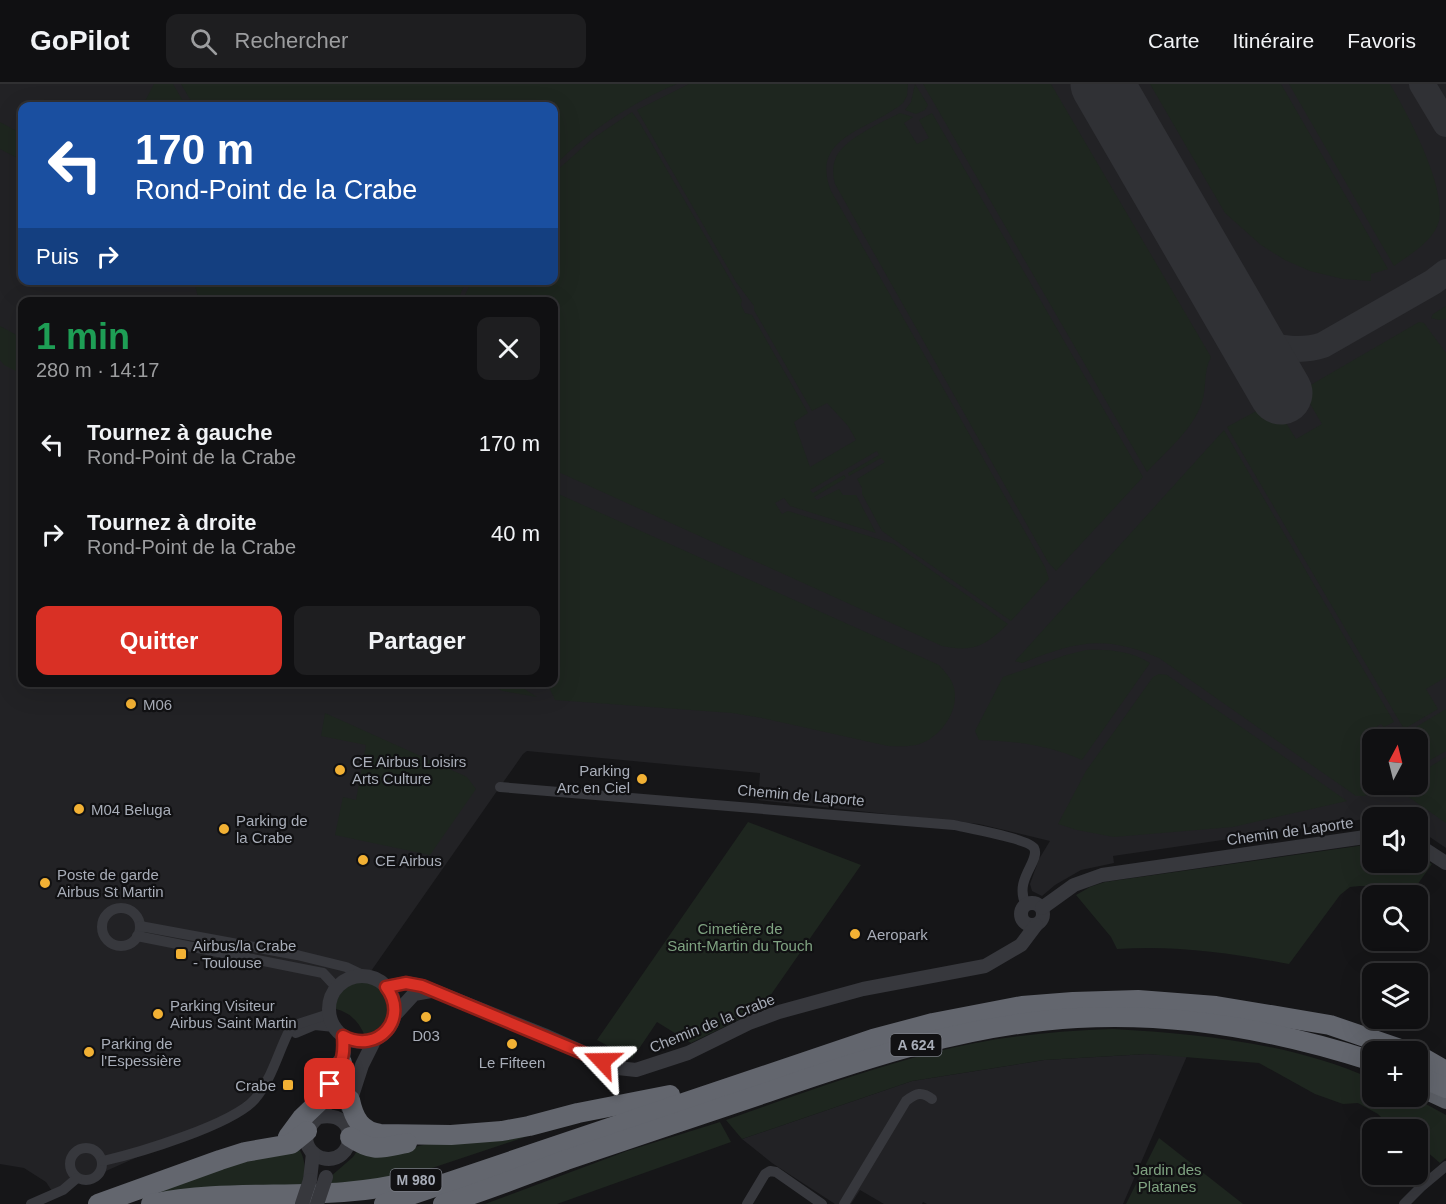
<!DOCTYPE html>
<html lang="fr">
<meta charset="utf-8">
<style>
body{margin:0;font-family:Helvetica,sans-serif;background:#1e1e20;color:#f1f3f6;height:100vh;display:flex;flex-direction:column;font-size:22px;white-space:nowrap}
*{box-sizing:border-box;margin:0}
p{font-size:20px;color:#9c9d9f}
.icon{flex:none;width:33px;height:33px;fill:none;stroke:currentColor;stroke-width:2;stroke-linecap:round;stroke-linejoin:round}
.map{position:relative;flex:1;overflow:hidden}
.side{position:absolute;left:18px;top:213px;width:540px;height:390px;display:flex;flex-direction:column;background:#101012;border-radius:12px;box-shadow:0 6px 24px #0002,0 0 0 2px #303032}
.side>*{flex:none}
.guide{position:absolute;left:18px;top:18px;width:540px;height:183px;border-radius:12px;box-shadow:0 6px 24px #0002,0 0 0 2px #303032;background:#1a4fa0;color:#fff;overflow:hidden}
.needle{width:39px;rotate:7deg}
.tools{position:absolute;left:1362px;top:645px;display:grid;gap:12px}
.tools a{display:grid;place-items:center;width:66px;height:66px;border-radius:12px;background:#101012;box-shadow:0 6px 24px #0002,0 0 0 2px #303032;font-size:30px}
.pin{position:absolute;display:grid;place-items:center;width:51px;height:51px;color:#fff;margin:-26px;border-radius:12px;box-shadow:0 3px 9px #0006}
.me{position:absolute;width:66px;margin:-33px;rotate:293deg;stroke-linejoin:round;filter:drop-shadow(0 0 4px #0008)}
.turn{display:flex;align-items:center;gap:21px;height:126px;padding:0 18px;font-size:27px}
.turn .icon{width:78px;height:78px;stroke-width:2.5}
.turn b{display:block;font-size:42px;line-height:51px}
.then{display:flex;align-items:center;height:57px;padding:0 18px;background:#0003;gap:12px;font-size:22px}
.round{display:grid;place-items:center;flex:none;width:63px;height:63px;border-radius:12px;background:#1e1e20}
.summary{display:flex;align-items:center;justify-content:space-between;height:102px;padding:0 18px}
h1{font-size:36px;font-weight:600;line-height:45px;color:#1e9e55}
.cta{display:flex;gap:12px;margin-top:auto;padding:12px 18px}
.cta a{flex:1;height:69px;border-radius:12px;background:#d93025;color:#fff;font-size:24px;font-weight:600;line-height:69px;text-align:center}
.cta a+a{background:#1e1e20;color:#f1f3f6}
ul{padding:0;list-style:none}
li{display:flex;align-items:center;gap:18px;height:90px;padding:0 18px}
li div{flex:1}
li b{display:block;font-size:22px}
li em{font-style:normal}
header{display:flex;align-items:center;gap:36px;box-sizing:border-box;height:84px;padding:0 30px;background:#101012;border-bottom:2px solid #303032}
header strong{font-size:28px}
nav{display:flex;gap:33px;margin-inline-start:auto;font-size:21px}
.search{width:420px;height:54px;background:#1e1e20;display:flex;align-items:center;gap:15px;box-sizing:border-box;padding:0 21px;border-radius:12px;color:#9c9d9f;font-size:22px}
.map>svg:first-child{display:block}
</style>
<header>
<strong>GoPilot</strong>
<div class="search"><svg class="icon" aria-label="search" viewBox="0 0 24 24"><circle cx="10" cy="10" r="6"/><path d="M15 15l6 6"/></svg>Rechercher</div>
<nav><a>Carte</a><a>Itinéraire</a><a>Favoris</a></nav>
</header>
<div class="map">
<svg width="1446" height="1120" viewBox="0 0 1446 1120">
<rect width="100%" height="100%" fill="#161618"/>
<g fill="#222225" fill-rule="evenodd">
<path d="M0,0H1446V764L1418,745V734L1401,733L1397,731L1372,734L1113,772L1114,779L1081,786L1055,801L1042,812L1032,807L1030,800L1039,775L1050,757L979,740L758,716L760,689L527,667L523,670L369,890H354L336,900L322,929L285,955L265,1002L221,1036L54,1110L46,1098L24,1084L0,1080ZM22,22H554V196H22ZM22,218H554V598H22ZM1372,656H1418V700H1372Z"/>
<polygon points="1147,970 1187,972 1123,1120 927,1120 923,1118 922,1120 884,1120 860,1106 851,1120 835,1120 772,1079 742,1055 912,997 1044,976"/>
</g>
<g fill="#1e261f">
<polygon points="154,0 173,0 186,22 153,22 144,19"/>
<path d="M181,0H677C632,18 588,48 554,82V22H194Z"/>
<path d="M689,0H908L907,12L903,19C871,46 809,52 831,107L1045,483L1049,495L1011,537L882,447L862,410V404L857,395L885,378L881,374L849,392L848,389L879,371L877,367L810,406L813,409L844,391L846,394L814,413L817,416L839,405L843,411H856L876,449L790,422L784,414L775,419L782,430L788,427L894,460L1008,540C986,561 974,569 942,562L554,386V218L462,217L472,197L554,196V89L592,55L632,28L640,39L742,216L741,221L745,229L752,231L808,329L794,338L810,383L856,356L848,342L827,319L812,327L754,226V222L736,198L637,26Z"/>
<polygon points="915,0 928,21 925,26 916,30 905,26 911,18"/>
<path d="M923,0H1051L1211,273C1203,288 1207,303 1202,318C1193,346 1166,367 1147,388Z"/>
<polygon points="1150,0 1281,0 1388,185 1371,190 1371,197 1343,195 1310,187 1285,176 1261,161 1225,129"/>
<path d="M1289,0H1390C1408,31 1446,101 1439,137C1434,157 1409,171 1394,182Z"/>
<path d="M900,29L913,33L904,39L917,60L929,54L919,36L932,29L1143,393L1056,487L1048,478L835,100C833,92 832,84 835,76C842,55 881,39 900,29Z"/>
<polygon points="0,38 22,50 21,76 0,65"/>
<polygon points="194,197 194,196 466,197 457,218 199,217"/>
<polygon points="1446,222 1446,235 1439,236 1431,234 1433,230"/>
<polygon points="1419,238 1424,239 1446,269 1446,593 1426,605 1438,625 1404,645 1227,343 1273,318 1296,355 1322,340 1302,306"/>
<polygon points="0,242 22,254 22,290 4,281 0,276"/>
<path d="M1224,346L1394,638L1384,643L1381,640L1370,647L1375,655L1372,656V700L1385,701L1365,712H1356L1159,574C1103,550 1076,558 1022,579L1015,577Z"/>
<path d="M554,408L939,581C945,588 952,595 954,604C960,629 938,656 916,661C906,663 897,662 888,662L762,634L732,629L555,616L547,599L554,598Z"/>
<path d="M1086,566C1108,565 1131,567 1150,579L1082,676C1049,661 1015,657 979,656L975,647L1003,593L1066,571Z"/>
<polygon points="1159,590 1167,591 1347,717 1233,743 1114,753 1077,746 1058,740 1086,687 1153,593"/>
<polygon points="484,599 515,599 537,613 503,607"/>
<polygon points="1446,625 1446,667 1425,679 1418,667 1418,656 1410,655 1406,649"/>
<polygon points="325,629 467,693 476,705 430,771 335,751 343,713 356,716 366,661 321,652"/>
<polygon points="1396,643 1404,655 1386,655 1390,653 1386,648"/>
<polygon points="1446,673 1446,739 1407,712 1396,702 1418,700 1418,690"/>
<polygon points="748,738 861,781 761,925 691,959 657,938 632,975 597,956"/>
<path d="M1372,760V778H1418V770L1432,780L1410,811H1386L1370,802H1360L1350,803L1340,811L1289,880C1229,869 1178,861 1117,865L1111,853L1076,811L1090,803L1105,798Z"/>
<path d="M365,897C400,907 395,939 365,952C359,938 351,929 336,925L335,923C339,906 349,899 365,897Z"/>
<path d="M1113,945C1200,950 1291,959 1372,995V1012L1413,1013L1446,1031V1074L1440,1079L1418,1060V1046L1393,1045L1378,1030L1358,1019L1343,1020L1315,1010L1259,979L1147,970L1044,976L912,997L742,1055L726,1036C794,1012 862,987 931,969C990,953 1052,947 1113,945Z"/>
<polygon points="720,1038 731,1058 557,1120 485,1120 627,1067"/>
<polygon points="528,1052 396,1096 325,1107 330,1093 353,1073 357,1067 379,1071 436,1058"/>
<polygon points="1159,1054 1243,1120 1126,1120"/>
<path d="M298,1063C308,1079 305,1091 300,1108L148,1114L134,1116L205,1088Z"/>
</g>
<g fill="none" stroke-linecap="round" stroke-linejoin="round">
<g stroke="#303135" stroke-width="26">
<polyline points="1422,0 1446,40"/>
<path d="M1252,258C1276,263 1299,269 1323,261L1433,198L1446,188"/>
</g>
<polyline stroke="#303135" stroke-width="63" points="1102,0 1281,309"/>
<g stroke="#37383d" stroke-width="10">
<path d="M500,703L954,741C967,744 1029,755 1034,764C1041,777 1013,795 1026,821"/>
<circle cx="121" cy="843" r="19"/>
<polyline points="140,842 297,871 346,883 367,893"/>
<polyline points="137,852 323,889 337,904"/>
<polyline points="296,949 315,941 334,943"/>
<circle cx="86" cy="1080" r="16"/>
<path d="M103,1077C138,1069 232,1041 255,1015C272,995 278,968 290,945L298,940L329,930"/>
<polyline points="31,1120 63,1106 77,1094"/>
<polyline points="747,1120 765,1090 770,1087 776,1088 822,1120"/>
<path d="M844,1120L906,1017C916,1009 922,1007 932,1015"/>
<polyline points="1404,1120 1421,1103 1446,1082"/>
</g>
<g stroke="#37383d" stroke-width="14">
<polyline points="1418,761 1446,779"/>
<circle cx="1032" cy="830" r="11"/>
<polyline points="1042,824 1074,801 1102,791 1372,752"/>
<circle cx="362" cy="925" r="33"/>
<polyline points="386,903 406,899 422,902 544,951 618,984 636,986 688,969 749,939 779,928 863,905 985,882 1021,861 1036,841"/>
<polyline points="393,933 414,910 431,907"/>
<polyline points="341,986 344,969 343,952"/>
<polyline points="348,1024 362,981 375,955"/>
<path d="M319,1033C363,1025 355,1083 322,1074C317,1073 314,1070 311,1067C301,1054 308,1043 317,1034C322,1029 326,1021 330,1015"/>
<polyline points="310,1096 313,1069"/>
</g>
<polyline stroke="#5b5e65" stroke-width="16" points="1418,1004 1446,1017"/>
<g stroke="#63666e" stroke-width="20">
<polyline points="1418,971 1446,987"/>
<polyline points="1418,992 1446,1004"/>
<path d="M350,1016C354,1035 361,1047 380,1050L451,1051L502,1047L529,1042L578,1029L670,1011"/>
<polyline points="288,1053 302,1034 325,1012 335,989 342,979"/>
<path d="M350,1053C374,1069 381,1064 407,1059"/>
<polyline points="98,1120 220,1076 245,1068 291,1060 307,1047"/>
<path d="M151,1120C237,1102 327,1120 412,1097"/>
<polyline points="384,1120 873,955 933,939 1022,922 1073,918 1138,916 1216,922 1330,941 1409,968"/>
<path d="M443,1120C485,1107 525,1091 566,1076C633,1053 701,1031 768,1008C869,973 970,940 1077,934C1179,928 1276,946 1372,977"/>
</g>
<g stroke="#37383d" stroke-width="14">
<polyline points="302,1120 310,1096"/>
<polyline points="317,1120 326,1093"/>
</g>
</g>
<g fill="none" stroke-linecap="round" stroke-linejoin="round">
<g stroke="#8d1f18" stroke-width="15">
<path id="route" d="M330,1000C339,978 345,979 343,952C378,971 410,934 386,903L406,899L422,902L602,977"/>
</g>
<use href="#route" stroke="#d93025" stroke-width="10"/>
</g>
<g fill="#f2b134" stroke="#111113" stroke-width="2">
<circle cx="131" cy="620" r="6"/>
<circle cx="340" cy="686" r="6"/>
<circle cx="642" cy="695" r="6"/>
<circle cx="79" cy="725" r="6"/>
<circle cx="224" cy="745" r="6"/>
<circle cx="363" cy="776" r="6"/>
<circle cx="45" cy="799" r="6"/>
<circle cx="855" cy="850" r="6"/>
<rect x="175" y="864" width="12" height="12" rx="3"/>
<circle cx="158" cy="930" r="6"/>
<circle cx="426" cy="933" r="6"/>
<circle cx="512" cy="960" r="6"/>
<circle cx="89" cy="968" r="6"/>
<rect x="282" y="995" width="12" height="12" rx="3"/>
</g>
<g text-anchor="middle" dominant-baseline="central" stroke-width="4.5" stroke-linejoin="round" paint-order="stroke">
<g fill="#111113" stroke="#7b7e86" stroke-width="1.5">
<rect x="890.5" y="950" width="51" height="22" rx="4.5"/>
<rect x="390.5" y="1085" width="51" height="22" rx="4.5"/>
</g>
<g font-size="14" font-weight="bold" fill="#a8adb8">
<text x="916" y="961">A 624</text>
<text x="416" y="1096">M 980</text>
</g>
<g font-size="15" fill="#a8adb8" stroke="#111113" text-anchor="start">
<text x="143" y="620">M06</text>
<text x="352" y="677">CE Airbus Loisirs<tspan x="352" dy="17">Arts Culture</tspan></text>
<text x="630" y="686" text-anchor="end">Parking<tspan x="630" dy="17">Arc en Ciel</tspan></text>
<text x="91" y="725">M04 Beluga</text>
<text x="236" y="736">Parking de<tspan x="236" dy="17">la Crabe</tspan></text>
<text x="375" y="776">CE Airbus</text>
<text x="57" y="790">Poste de garde<tspan x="57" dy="17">Airbus St Martin</tspan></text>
<text x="867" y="850">Aeropark</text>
<text x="193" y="861">Airbus/la Crabe<tspan x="193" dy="17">- Toulouse</tspan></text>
<text x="170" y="921">Parking Visiteur<tspan x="170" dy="17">Airbus Saint Martin</tspan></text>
<text x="426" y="951" text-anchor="middle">D03</text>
<text x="101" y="959">Parking de<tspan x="101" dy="17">l'Espessière</tspan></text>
<text x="512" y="978" text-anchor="middle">Le Fifteen</text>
<text x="276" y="1001" text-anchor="end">Crabe</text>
</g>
<g font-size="15" fill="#a8adb8" stroke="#111113">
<text transform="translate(801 711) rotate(5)">Chemin de Laporte</text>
<text transform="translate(1290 747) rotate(-8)">Chemin de Laporte</text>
<text transform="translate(712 939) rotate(-22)">Chemin de la Crabe</text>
</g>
<g font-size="15" fill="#7fa381" stroke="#111113">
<text x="740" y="844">Cimetière de<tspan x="740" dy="17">Saint-Martin du Touch</tspan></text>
<text x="1167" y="1085">Jardin des<tspan x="1167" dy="17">Platanes</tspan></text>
</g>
</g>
</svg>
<div class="tools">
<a><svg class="needle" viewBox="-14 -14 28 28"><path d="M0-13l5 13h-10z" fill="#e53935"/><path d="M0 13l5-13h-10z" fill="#9c9d9f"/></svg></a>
<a><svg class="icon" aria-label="sound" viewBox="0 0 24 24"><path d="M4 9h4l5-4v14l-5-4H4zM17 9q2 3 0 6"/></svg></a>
<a><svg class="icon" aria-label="search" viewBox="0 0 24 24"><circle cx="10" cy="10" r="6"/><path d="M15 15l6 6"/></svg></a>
<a><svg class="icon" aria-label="layers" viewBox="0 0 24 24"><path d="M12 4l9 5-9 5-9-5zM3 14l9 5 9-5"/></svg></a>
<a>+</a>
<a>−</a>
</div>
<div class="pin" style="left:330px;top:1000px;background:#d93025"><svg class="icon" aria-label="arrive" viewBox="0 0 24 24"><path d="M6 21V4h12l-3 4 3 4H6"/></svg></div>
<svg class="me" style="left:602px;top:977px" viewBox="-20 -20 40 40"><path d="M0-17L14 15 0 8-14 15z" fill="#d93025" stroke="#fff" stroke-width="4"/></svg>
<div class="guide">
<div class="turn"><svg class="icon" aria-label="left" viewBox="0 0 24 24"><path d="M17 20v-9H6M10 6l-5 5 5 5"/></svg><div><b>170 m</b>Rond-Point de la Crabe</div></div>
<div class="then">Puis<svg class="icon" aria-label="right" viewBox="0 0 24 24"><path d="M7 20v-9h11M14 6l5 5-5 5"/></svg></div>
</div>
<section class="side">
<div class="summary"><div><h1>1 min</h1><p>280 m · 14:17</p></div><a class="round"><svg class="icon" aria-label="close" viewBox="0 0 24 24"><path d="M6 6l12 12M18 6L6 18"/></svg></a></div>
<ul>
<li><svg class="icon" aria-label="left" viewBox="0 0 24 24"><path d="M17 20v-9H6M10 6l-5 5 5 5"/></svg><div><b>Tournez à gauche</b><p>Rond-Point de la Crabe</p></div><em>170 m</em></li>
<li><svg class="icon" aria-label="right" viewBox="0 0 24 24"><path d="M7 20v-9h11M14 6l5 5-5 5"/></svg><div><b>Tournez à droite</b><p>Rond-Point de la Crabe</p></div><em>40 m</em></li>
</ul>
<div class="cta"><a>Quitter</a><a>Partager</a></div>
</section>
</div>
